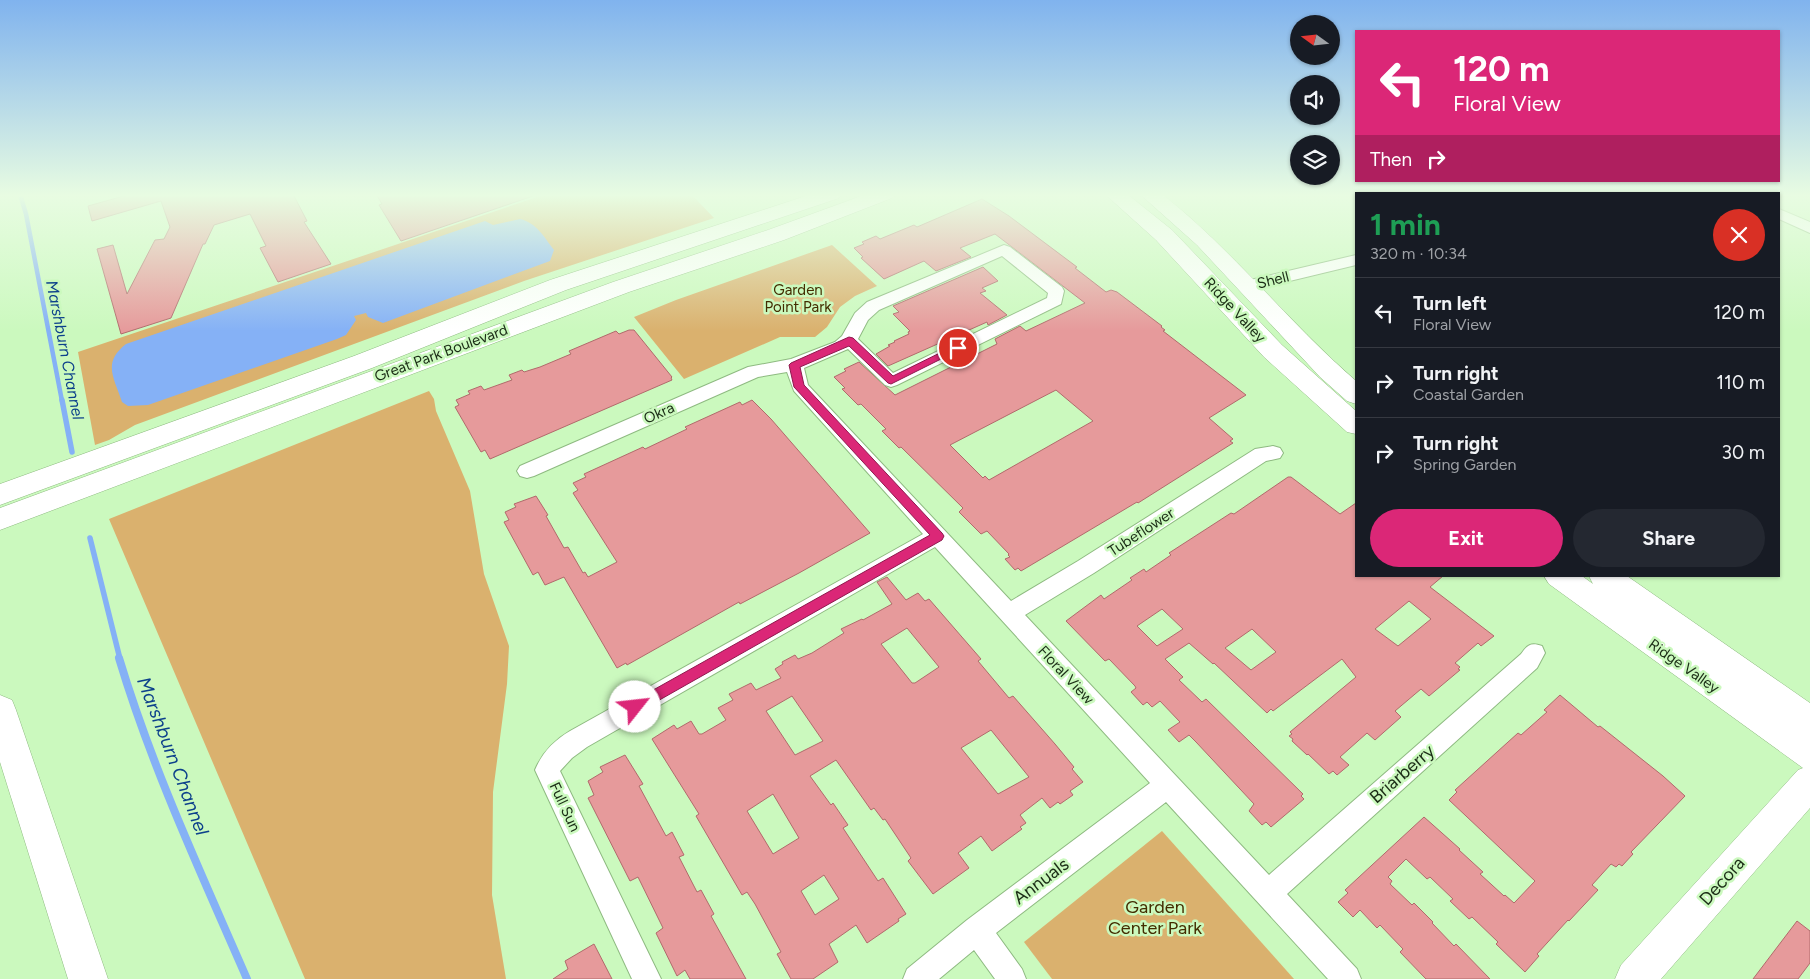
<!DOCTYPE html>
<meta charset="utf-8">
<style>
body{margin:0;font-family:Figtree,sans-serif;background:#242831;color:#f1f3f6;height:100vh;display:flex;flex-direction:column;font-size:19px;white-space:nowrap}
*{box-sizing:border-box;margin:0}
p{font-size:16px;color:#9ea1a6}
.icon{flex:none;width:28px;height:28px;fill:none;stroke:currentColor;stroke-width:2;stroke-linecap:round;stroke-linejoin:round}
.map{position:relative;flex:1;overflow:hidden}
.side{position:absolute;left:1355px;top:192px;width:425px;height:385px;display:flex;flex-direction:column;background:#171b24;border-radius:0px;box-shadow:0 1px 4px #0004}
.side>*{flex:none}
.banner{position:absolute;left:1355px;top:30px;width:425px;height:152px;border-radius:0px;box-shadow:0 1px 4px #0004;background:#db2777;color:#fff;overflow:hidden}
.needle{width:32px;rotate:285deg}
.fabs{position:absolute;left:1290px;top:15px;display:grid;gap:10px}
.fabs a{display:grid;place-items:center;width:50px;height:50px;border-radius:50%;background:#171b24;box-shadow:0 1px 4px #0004;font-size:25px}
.pin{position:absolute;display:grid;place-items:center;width:42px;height:42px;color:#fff;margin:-21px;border:2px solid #fff;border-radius:50%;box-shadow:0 1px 5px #0007}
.me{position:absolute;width:55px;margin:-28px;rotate:61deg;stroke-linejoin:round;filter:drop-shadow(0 0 4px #0008)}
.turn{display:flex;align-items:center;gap:18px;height:105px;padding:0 15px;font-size:22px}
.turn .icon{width:65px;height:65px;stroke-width:2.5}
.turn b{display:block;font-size:35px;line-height:42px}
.then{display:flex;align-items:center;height:48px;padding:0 15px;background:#0003;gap:10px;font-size:19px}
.round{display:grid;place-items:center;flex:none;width:52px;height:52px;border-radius:26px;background:#242831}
.summary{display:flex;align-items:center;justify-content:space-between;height:85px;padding:0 15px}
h1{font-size:30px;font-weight:700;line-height:38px;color:#1e9e55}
.action{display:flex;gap:10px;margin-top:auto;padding:10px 15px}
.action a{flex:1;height:58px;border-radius:30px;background:#db2777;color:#fff;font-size:20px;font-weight:700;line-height:58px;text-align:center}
.action a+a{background:#242831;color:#f1f3f6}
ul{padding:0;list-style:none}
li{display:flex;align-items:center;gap:15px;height:70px;padding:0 15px;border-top:1px solid #363941}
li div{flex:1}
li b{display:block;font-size:19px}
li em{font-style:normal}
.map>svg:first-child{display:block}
</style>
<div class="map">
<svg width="1810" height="979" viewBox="0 0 1810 979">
<rect width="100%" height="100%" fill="#cbf9be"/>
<g fill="#dab16e">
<polygon points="546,194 691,194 714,218 524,281 135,425 109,440 95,445 78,352"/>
<polygon points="832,245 877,286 855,296 840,307 827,327 815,337 780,337 684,379 634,317 676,300"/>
<polygon points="429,391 434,399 436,411 470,491 484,574 509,646 507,684 493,792 492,895 506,979 305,979 109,519"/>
<polygon points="1162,831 1294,979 1052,979 1024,942"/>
</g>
<path fill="#85b1f6" d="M520,219C537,223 544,237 554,250L550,261L383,323L368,317L366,313L354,316L356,320L346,335L337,339L148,405L128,406L122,402C114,377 102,363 126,344L485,221L493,225Z"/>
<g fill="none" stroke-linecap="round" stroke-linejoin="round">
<polyline stroke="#85b1f6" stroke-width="4.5" points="20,194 26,214 62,401"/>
<g stroke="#85b1f6" stroke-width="5.5">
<polyline points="62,400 72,452"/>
<polyline points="90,538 120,659"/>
</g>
<path stroke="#85b1f6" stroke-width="8" d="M119,658C152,768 201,873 247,979"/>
</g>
<g fill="#e69a9b" stroke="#b16a6b" fill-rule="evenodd">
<polygon points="131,194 293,194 307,221 304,222 331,264 278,282 260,248 266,246 250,214 214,225 205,244 203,244 171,318 121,334 97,249 113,245 127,294 155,240 164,239 170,227 161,201 92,221 88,206"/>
<polygon points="376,194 533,194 533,196 401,241 379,205 382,204"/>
<path d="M982,199L1009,216L1077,267L1075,268L1106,292L1111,290L1117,292L1162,326L1161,327L1165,330L1163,331L1246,395L1209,418L1233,439L1230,441L1233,443L1138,503L1137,502L1021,571L1018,568L1015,570L1005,559L1010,557L1008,555L1009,554L987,531L981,534L959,512L963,508L901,447L899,448L882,431L886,429L861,404L858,405L842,389L845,388L834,377L846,371L844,369L859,362L895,395L997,344L995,339L1020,326L1026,331L1085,303L995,234L960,248L971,257L936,271L924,261L884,279L861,258L863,257L854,248L864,244L862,242L876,236L880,239L914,225L917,227ZM1056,390L1093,421L989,480L985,476L983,478L950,445Z"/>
<polygon points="983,267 998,281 982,288 986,291 980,293 1007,315 988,325 987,322 888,366 876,354 890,346 888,345 895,342 894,341 909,334 908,332 910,331 893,314 899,312 893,306"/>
<polygon points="629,330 634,330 672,377 671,378 672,380 490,459 485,450 481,452 455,407 459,405 456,400 470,394 468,391 481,386 484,390 512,380 509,375 522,370 524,372 540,367 571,354 569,351 616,331 619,334"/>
<polygon points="752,400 771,419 870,533 799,573 740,604 739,602 627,665 626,663 617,668 564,577 545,585 538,572 533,575 504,522 509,520 505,512 516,507 514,504 536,496 548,515 546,516 564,548 568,547 583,573 585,572 588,577 617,562 573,493 578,490 573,483 586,477 584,474 643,447 645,449 687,429 685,427 740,402 742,405"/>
<path d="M1288,477H1291L1340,514L1356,503V576H1443L1430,587L1494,636L1481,646L1478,643L1455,663L1460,667L1458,669L1460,670L1429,696L1421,689L1395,711L1401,717L1375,740L1367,733L1340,757L1349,765L1337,775L1333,771L1329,774L1308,754L1307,755L1292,741L1293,739L1289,736L1292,734L1290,732L1356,677L1342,659L1273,711L1271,709L1267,713L1214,663L1213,664L1189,643L1165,659L1183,677L1179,680L1202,702L1206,699L1303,794L1301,796L1304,799L1271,827L1266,822L1262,825L1249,811L1254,804L1196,742L1189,735L1179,742L1168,730L1180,722L1160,701L1152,707L1147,702L1143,705L1131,692L1136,688L1135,686L1109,659L1105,661L1066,621L1101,595L1104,599L1132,580L1130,578L1144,569L1146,572L1171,555L1169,553L1231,513L1234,514ZM1409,601L1431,619L1398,646L1375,629ZM1162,609L1183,629L1157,646L1137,626ZM1252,629L1276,652L1251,670L1225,648Z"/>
<path d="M887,577L906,600L918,593L925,601L929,599L981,659L978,661L1009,698L1013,696L1055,744L1074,767L1072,769L1083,782L1070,791L1073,795L1060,804L1058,802L1050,808L1042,798L1020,815L1026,823L1020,827L1022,829L992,851L981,836L958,853L969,868L933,894L908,861L911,858L885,819L883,820L874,808L871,810L836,760L810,776L831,805L833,803L848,825L843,828L878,881L883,878L906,914L898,919L899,921L867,943L856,925L829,944L838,962L813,979H791L777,954L781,952L755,904L747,892L742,895L696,816L699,814L652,739L674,725L677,729L691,721L699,734H702L726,720L718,708L733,700L729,694L751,683L756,690L781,678L775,669L783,664L782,662L795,655L798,659L812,653L844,633L841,629L862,619L863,620L892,604L877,582ZM907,628L939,667L915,683H912L881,644ZM792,696L823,741L795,755L766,711ZM991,730L1029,777L998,794L961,748ZM773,794L799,838L773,854L747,811ZM824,875L839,899L815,915L801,891Z"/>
<polygon points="1560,695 1598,727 1600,726 1663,776 1685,796 1631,852 1633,854 1622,866 1619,864 1616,867 1611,864 1592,885 1598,890 1569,921 1568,920 1537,954 1539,956 1525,972 1496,944 1498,942 1472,917 1469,919 1450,901 1453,899 1430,877 1427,879 1406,859 1388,877 1392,881 1390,884 1412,905 1414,903 1433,922 1432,923 1454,946 1456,944 1490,979 1426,979 1400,952 1403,949 1380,925 1377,928 1360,910 1353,917 1338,902 1348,893 1345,890 1424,817 1460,849 1459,850 1483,872 1480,874 1504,896 1505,895 1514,903 1516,901 1535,881 1449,800 1457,792 1455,790 1518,733 1521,735 1547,712 1544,710"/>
<polygon points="625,755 643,784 639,786 666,836 672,832 684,855 679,857 697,892 701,890 714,914 711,916 746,979 690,979 685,970 677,976 656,933 663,928 638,877 630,881 588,798 594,795 588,781 603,772 600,767"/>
<polygon points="1797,921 1810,931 1810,963 1798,979 1753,979"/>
<polygon points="594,944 612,979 553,979 568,969 565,961"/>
</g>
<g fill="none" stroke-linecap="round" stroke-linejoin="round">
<g stroke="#8eba81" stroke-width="2">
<g id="street">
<polygon points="1779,209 1810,222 1810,233 1779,219"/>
<path d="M1004,245L1010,247L1062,287L1064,291L1061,304L897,385L891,387L885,385L848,349L804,368L808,385L1011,601L1078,561L1255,449L1273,446L1280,448L1283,453L1280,458L1266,461L1094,573L1025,615L1269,875L1521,654C1527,645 1531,642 1542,646L1545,653L1537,668L1287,894L1357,969L1361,979H1328L1166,802L996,933L1022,969L1026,979H995L974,950L939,979H903L907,969L967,920L1150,783L935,547L587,747L572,758L560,771L661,979H632L535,770C542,753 553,741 570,731L923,534L794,391L787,372L758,377L534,476L527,478L520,476L517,471L520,466L748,367L791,359L835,342L842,336L855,313L867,302ZM1002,256L1048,293L1047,298L893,373L858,339L868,320L879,310Z"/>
<polygon points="1356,255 1356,265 1248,291 1242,290 1240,286 1242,282"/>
</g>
</g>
<g stroke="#8eba81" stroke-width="1">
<g id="secondary">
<polygon points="812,194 842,194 839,198 566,290 372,368 0,505 0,484 354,356 550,280"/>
<polygon points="867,194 895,194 892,198 784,240 629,292 0,530 0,508 613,282 768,230"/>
<polygon points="1105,194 1127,194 1172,230 1282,345 1356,411 1356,434 1347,432 1264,357 1156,240"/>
<path d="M1140,194H1162C1233,250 1288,322 1356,381V404L1347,401L1320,377L1197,245Z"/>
<polygon points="1544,576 1582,576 1593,584 1589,576 1627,576 1810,703 1810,808 1661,979 1615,979 1621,965 1798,770 1803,768 1549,584"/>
</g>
</g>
<g stroke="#8eba81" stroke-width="1">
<polygon id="highway" points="0,695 12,700 16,710 108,979 68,979 0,762"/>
</g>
<use href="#street" fill="#fff" fill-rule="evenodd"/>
<use href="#secondary" fill="#fff" fill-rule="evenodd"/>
<use href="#highway" fill="#fff" fill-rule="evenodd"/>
</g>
<linearGradient id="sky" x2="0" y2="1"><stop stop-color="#80b3ee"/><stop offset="0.59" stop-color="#e8fce2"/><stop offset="1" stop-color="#e8fce2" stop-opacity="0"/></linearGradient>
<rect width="1810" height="331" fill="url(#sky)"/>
<polygon fill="#db2777" stroke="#8e194d" points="849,337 853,338 893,376 954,346 962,346 963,348 891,384 888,383 849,346 800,367 804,385 942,533 944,536 942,540 640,711 635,713 630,711 628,707 630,703 930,535 794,387 789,365 791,363"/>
<g text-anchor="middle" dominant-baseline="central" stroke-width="5" stroke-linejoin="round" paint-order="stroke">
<g font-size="15" fill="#1b2d16" stroke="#cbf9be">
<text transform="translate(1273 280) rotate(-14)">Shell</text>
<text transform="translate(1235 310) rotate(47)">Ridge Valley</text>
<text transform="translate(441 353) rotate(-20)">Great Park Boulevard</text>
<text transform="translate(659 413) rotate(-24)">Okra</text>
<text transform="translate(1141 532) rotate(-33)">Tubeflower</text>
<text transform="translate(1684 666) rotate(35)">Ridge Valley</text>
<text transform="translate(1066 675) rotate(47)">Floral View</text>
<text transform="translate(565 807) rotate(65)">Full Sun</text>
</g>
<g font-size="15" fill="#432c00" stroke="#cbf9be">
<text x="798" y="290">Garden<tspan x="798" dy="17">Point Park</tspan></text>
</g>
<g font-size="16" font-style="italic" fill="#0d418b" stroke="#cbf9be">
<text transform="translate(65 350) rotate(79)">Marshburn Channel</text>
</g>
<g font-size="18" fill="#1b2d16" stroke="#cbf9be">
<text transform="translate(1402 774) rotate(-41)">Briarberry</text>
<text transform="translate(1041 881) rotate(-37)">Annuals</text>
<text transform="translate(1722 881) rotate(-48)">Decora</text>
</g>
<g font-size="18" fill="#432c00" stroke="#cbf9be">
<text x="1155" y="907">Garden<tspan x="1155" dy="21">Center Park</tspan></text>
</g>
<g font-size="19" font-style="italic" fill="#0d418b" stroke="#cbf9be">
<text transform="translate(173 756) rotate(69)">Marshburn Channel</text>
</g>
</g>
</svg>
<div class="fabs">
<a><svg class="needle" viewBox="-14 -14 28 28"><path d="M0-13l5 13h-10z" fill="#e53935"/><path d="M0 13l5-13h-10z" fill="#9ea1a6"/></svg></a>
<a><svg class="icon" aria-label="sound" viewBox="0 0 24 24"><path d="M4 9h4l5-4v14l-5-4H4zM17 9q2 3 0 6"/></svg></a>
<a><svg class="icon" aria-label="layers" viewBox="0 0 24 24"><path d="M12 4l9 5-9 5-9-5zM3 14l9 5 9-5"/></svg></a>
</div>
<div class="pin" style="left:958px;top:348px;background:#d93025"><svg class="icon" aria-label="arrive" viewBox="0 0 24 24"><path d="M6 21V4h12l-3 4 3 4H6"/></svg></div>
<svg class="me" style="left:635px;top:707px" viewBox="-20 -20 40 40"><circle r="19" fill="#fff"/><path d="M0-13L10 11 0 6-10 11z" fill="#db2777"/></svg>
<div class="banner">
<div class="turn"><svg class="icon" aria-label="left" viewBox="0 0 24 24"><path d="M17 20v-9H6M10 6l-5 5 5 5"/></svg><div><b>120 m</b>Floral View</div></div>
<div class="then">Then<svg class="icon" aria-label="right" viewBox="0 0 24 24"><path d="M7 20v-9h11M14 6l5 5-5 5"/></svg></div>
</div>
<section class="side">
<div class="summary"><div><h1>1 min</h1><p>320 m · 10:34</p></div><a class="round" style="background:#d93025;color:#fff"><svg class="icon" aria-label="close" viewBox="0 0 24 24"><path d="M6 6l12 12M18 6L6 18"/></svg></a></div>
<ul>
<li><svg class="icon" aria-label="left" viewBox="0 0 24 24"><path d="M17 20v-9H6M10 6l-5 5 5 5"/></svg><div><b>Turn left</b><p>Floral View</p></div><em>120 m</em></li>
<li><svg class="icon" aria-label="right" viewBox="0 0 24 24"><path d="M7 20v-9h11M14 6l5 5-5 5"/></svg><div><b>Turn right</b><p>Coastal Garden</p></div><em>110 m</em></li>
<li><svg class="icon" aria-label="right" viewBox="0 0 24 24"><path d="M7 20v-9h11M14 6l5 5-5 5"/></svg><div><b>Turn right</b><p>Spring Garden</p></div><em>30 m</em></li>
</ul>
<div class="action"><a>Exit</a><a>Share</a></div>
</section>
</div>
